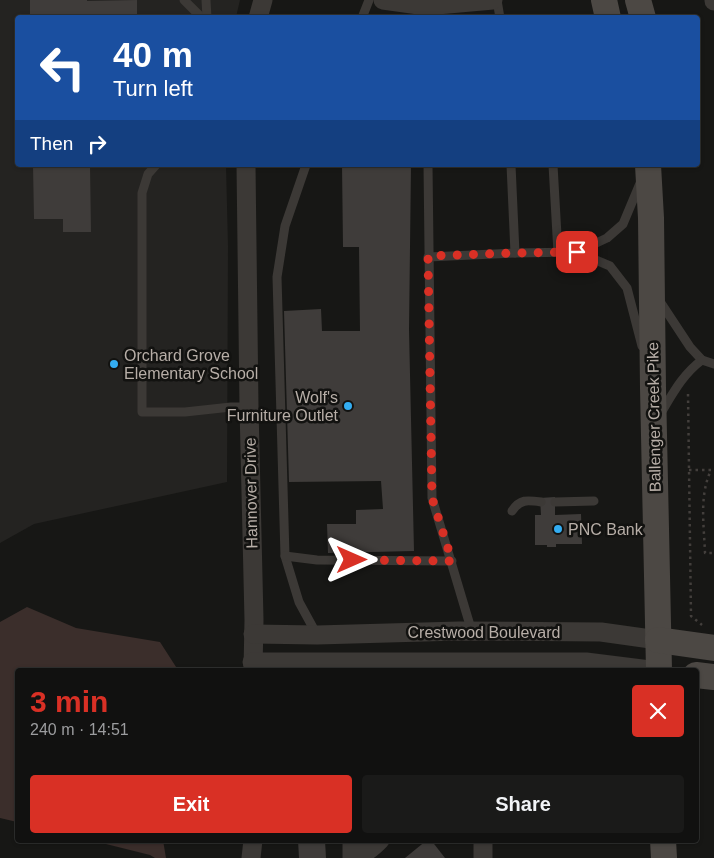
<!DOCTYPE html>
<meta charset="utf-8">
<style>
body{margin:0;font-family:Helvetica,sans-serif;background:#1a1a19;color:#f1f3f6;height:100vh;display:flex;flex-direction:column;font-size:19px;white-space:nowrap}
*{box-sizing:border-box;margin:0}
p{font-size:16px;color:#9c9d9f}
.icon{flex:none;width:28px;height:28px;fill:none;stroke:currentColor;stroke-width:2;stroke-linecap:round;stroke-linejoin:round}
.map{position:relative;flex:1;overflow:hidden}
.side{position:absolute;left:15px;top:668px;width:684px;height:175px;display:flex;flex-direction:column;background:#111110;border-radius:5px;box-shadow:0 1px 4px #0004,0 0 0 1px #303130}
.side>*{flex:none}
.banner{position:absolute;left:15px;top:15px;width:685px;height:152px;border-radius:5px;box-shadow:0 1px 4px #0004,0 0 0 1px #303130;background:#1a4fa0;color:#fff;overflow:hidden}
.pin{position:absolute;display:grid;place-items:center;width:42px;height:42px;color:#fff;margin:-21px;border-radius:10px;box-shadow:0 2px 8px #0006}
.me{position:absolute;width:55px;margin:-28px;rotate:90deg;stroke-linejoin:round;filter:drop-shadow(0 0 4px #0008)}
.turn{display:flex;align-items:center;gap:18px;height:105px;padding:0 15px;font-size:22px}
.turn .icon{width:65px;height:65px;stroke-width:2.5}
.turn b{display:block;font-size:35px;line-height:42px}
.then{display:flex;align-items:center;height:48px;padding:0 15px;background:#0003;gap:10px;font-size:19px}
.round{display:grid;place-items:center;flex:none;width:52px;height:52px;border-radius:5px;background:#1a1a19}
.head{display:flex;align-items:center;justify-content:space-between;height:85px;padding:0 15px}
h1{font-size:30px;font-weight:800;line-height:38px;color:#d93025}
.primary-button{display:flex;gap:10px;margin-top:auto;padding:10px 15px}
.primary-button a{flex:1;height:58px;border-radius:5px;background:#d93025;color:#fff;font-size:20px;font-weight:800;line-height:58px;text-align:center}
.primary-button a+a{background:#1a1a19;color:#f1f3f6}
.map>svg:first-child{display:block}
</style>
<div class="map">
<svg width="714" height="858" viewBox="0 0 714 858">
<rect width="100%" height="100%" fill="#171715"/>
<polygon fill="#242321" points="0,0 240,0 236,17 18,18 18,165 226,165 228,246 227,482 34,524 0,543"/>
<g fill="#3b2e2b">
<polygon points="27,607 76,628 160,642 178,670 18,670 17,822 0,818 0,622"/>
<polygon points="90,840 163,840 166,858 155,858 150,855"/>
</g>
<g fill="#3f3c3a">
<polygon points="30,0 87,0 87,1 137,0 137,18 30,18"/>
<polygon points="33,165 90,165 91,232 63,232 63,219 34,219"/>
<polygon points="342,165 411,165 409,330 414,551 328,553 327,524 356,524 356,510 383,509 381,481 289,482 284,311 321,309 322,331 360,331 359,247 343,247"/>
<polygon points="555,497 555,515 581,514 582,544 556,544 556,547 547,547 547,545 535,545 535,515 541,515 540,498"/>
<polygon points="298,840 325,840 326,858 299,858"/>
<polygon points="427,840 431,840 445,858 405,858"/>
</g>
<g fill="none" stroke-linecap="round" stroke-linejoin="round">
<g stroke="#433f3c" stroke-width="2.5" stroke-dasharray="2.5 4" stroke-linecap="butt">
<polyline points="688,394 691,616 702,625"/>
<path d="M689,470H711C699,496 704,525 705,553H714"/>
</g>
<g stroke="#3c3936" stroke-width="9">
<polyline points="184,0 202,18"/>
<polyline points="206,0 207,18"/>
<polyline points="497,0 500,18"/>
<polyline points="362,18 369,0"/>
<polyline points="156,165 148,174 142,193 142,412 185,412 231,407 249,407"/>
<polyline points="306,165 285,226 277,277 285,556 299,602 317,635"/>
<polyline points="428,165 432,498 472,632"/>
<polyline points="511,165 515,253"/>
<polyline points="553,165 558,253"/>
<polyline points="577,252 607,238 623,224 641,181"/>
<polyline points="428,257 515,253 577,252 610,266 627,288 642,346"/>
<path d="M659,300L690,347L702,360C683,374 673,393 661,413"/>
<polyline points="702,360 714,364"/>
<polyline points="555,502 594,501"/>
<path d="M512,511C520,499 527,500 541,502"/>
<polyline points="285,556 317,560 452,561"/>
</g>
<g stroke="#3c3936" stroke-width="19">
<polyline points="383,0 426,6 493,0"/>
<polyline points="714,0 714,1"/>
<polyline points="258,18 263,0"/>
<polyline points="246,165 249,407 254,620 253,670"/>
<polyline points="253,634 317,635 459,631 601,632 658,640"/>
<polyline points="252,662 586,662 650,670"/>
<path d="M352,840V857C364,855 372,848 380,840"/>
<polyline points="483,840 483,858"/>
<polyline points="251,858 253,840"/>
</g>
<g stroke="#4c4844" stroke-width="26">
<polyline points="604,0 608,18"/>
<polyline points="638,0 643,18"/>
<polyline points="648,165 651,218 653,388 659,670"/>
<polyline points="658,640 714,648"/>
<polyline points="696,675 714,677"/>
<polyline points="663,840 664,858"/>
</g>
</g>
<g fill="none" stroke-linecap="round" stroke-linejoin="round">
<polyline stroke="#d93025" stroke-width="9" stroke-dasharray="0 16.2" points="352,560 452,561 432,498 428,256 515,253 577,252"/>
</g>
<g fill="#33adf2" stroke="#121210" stroke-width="2">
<circle cx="114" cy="364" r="5"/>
<circle cx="348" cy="406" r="5"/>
<circle cx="558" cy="529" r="5"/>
</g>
<g text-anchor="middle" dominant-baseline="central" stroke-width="5" stroke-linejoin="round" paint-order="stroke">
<g font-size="16" fill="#b7aea7" stroke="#121210" text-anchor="start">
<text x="124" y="355">Orchard Grove<tspan x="124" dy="18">Elementary School</tspan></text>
<text x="338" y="397" text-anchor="end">Wolf's<tspan x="338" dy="18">Furniture Outlet</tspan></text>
<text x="568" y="529">PNC Bank</text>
</g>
<g font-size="16" fill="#b7aea7" stroke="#121210">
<text transform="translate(654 417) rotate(-91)">Ballenger Creek Pike</text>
<text transform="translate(251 493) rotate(-91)">Hannover Drive</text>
<text x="484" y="632">Crestwood Boulevard</text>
</g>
</g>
</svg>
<div class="pin" style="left:577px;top:252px;background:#d93025"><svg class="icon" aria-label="arrive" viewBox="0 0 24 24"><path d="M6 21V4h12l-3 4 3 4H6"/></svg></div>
<svg class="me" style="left:352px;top:560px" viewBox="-20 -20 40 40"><path d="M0-17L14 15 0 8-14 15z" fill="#d93025" stroke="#fff" stroke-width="4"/></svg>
<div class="banner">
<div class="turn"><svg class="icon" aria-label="left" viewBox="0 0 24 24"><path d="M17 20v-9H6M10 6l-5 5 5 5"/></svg><div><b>40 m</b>Turn left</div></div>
<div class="then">Then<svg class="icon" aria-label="right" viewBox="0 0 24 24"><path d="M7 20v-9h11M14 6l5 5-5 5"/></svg></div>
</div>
<section class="side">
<div class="head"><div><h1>3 min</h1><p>240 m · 14:51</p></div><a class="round" style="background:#d93025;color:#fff"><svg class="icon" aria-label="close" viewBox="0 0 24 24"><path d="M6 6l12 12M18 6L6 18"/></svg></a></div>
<div class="primary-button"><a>Exit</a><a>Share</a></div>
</section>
</div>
